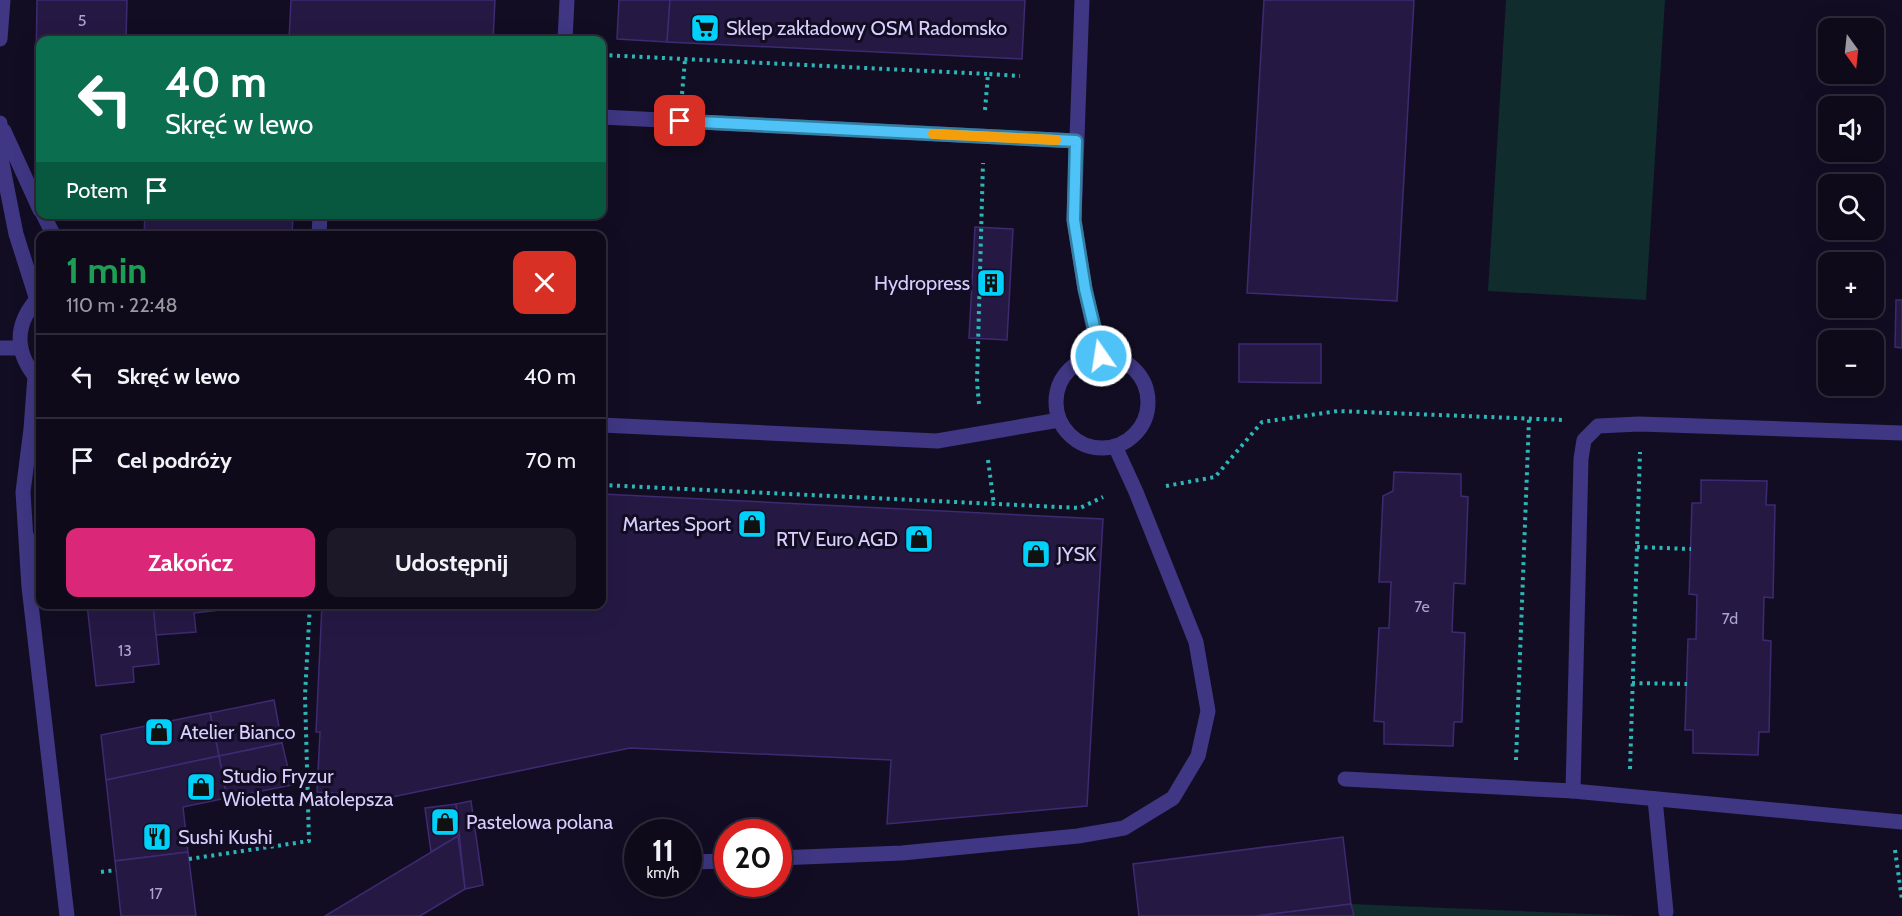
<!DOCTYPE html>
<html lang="pl">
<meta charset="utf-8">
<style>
body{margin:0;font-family:Cabin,sans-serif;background:#1c1827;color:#f1f3f6;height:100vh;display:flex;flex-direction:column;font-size:22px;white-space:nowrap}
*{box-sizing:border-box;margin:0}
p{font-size:20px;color:#9b9aa2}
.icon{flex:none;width:33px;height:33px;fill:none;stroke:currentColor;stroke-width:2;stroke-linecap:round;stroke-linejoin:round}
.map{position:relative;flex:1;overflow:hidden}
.drawer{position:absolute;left:36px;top:231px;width:570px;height:378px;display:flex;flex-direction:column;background:#0e0a1a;border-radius:12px;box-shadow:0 6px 24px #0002,0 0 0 2px #2e2b39}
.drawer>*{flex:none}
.top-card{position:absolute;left:36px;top:36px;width:570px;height:183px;border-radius:12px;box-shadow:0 6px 24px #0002,0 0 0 2px #2e2b39;background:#0b6e4f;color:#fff;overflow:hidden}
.needle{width:39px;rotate:165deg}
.buttons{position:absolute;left:1818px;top:18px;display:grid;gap:12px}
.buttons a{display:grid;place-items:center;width:66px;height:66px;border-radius:12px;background:#0e0a1a;box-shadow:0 6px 24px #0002,0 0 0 2px #2e2b39;font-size:30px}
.speed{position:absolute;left:624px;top:819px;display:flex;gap:12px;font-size:30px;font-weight:700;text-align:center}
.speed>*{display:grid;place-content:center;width:78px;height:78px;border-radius:50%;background:#0e0a1a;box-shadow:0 6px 24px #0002,0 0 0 2px #2e2b39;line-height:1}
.speed small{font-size:15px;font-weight:400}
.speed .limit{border:9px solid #d22;background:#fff;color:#111}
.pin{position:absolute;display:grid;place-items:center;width:51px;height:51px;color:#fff;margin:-26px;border-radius:12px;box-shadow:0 3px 9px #0006}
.me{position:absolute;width:66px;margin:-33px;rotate:347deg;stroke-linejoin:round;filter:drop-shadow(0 0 4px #0008)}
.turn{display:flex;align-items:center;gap:21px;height:126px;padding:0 30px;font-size:27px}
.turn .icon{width:78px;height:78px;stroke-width:2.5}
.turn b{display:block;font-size:42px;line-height:51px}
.then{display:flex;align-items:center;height:57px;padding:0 30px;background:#0003;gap:12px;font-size:22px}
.round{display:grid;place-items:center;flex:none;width:63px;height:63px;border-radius:12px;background:#1c1827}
.summary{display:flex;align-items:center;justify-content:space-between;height:102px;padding:0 30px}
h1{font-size:36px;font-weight:700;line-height:45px;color:#1e9e55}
.action{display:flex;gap:12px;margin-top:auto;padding:12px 30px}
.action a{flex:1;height:69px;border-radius:12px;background:#db2777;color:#fff;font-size:24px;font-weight:700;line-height:69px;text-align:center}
.action a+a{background:#1c1827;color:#f1f3f6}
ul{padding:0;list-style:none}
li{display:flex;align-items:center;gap:18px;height:84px;padding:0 30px;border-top:2px solid #2e2b39}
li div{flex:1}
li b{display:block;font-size:22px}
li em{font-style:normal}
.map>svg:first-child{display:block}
</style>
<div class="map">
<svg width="1902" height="916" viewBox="0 0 1902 916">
<rect width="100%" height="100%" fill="#120d23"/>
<g fill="#102c2d">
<polygon points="1506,0 1665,0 1646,300 1488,291"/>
<polygon points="1351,904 1637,916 1354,916"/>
</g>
<g fill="#251944" stroke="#3d2a71" stroke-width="1.5">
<polygon points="37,0 127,0 126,40 40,40 40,69 36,69"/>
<polygon points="291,0 495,0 493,40 289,40"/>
<polygon points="619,0 670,0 667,42 617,39"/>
<polygon points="670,0 1025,0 1022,59 667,42"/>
<polygon points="1264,0 1414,0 1397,301 1247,293"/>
<polygon points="145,214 293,214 292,236 144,236"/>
<polygon points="975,227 1013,229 1007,340 969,338"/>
<polygon points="1896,300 1902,300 1902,348 1895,347"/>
<polygon points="1239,344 1321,344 1321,383 1239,382"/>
<polygon points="1394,472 1461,474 1461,496 1468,497 1465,584 1454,583 1452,632 1465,633 1462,722 1454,722 1453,746 1384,744 1384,722 1374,721 1379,628 1389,628 1391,582 1379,582 1383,496 1393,491"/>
<polygon points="1701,480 1767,481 1766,505 1775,505 1773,598 1764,597 1763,640 1771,641 1769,732 1759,732 1758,755 1693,753 1693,730 1685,730 1688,639 1696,639 1697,595 1689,594 1692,503 1701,503"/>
<polygon points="602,494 1103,519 1087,806 887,824 891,760 630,748 392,797 317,792 320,732 316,732 322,604 602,604"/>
<polygon points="87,604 153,604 159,664 133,667 134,682 96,686"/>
<polygon points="153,604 275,604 194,613 196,632 156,635"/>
<polygon points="274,700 282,743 219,756 210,713"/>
<polygon points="210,713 219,756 106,780 101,735"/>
<polygon points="282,743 292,785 227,798 219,756"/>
<polygon points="219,756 227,798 183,807 188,852 115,861 106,780"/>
<polygon points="471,801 483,885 465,889 456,804"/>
<polygon points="456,804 458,836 431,852 425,808"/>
<polygon points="458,836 465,889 420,916 325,916"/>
<polygon points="1343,837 1351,904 1257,916 1139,916 1133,864"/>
<polygon points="188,852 196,916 121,916 115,861"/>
<polygon points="1351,904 1354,916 1257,916"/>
</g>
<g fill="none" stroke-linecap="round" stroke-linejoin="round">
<g stroke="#2cb6b7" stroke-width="4" stroke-dasharray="3 4.5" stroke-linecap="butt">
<polyline points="602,55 988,74"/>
<polyline points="682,94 685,60"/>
<polyline points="985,110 988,74 1020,76"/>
<polyline points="979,404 977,382 983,163"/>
<polyline points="988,460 994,505"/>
<polyline points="602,485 1080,508 1103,497"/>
<polyline points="1166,486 1215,477 1262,422 1338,411 1564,420"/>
<polyline points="1637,547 1691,549"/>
<polyline points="1632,683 1687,684"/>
<polyline points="1516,760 1529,419"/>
<polyline points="1630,769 1640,452"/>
<polyline points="1895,850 1902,900"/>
<polyline points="189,859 309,841 305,695 310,604"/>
<polyline points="101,872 116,870"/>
</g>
<g stroke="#3f3783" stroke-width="15">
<polyline points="1082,0 1074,220 1085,289 1100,356"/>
<polyline points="565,40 567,0"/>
<polyline points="602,117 1076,141"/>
<polyline points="319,236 320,214"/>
<circle cx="1102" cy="402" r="46"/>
<polyline points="602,425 937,441 1059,420"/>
<polyline points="778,858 902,853 1078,836 1124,828 1173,798 1198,756 1208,711 1196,642 1136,492 1115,446"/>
<polyline points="689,862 728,861"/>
</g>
<g stroke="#3f3783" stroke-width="15">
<polyline points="0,39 3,0"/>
<polyline points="0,123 2,163 16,234 37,300"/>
<polyline points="4,131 40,210"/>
<polyline points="43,214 54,236"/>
<path d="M40,296C13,324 14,354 40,382"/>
<polyline points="0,348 20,348"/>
<polyline points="35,376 31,429 23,492 29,587 67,916"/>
<polyline points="33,572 40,537"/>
<polyline points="1345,779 1573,791 1902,822"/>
<polyline points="1573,791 1581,459 1584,440 1598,426 1639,424 1902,433"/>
<polyline points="1655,799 1666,912"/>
</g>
</g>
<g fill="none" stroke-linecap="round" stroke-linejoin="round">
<g stroke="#337fa1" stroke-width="15">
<polyline id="route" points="680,121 1076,141 1074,220 1085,289 1101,356"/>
</g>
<use href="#route" stroke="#4fc3f7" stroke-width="10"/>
<polyline stroke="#f59e0b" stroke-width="10" points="933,134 1056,140"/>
</g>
<defs>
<g id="supermarket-square" transform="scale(1.5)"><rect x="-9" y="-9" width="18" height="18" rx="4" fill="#00d1fa" stroke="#120d23"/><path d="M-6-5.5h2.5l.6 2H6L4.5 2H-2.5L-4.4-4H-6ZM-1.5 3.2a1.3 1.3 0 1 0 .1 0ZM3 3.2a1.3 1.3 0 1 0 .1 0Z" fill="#111"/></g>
<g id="building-square" transform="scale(1.5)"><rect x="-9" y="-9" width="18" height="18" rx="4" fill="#00d1fa" stroke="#120d23"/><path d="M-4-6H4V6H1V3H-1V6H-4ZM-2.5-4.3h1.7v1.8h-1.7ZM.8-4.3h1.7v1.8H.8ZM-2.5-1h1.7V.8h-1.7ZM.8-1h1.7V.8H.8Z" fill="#111"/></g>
<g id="shop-square" transform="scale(1.5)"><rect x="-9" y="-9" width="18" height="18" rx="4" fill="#00d1fa" stroke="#120d23"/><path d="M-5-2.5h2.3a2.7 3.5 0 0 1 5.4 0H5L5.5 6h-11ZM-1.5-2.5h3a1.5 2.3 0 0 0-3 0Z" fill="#111"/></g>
<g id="restaurant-square" transform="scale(1.5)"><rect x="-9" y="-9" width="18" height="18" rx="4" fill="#00d1fa" stroke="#120d23"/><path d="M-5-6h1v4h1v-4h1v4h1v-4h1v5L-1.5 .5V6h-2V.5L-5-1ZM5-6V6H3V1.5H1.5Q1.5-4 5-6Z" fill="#111"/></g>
</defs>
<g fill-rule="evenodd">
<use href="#supermarket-square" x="705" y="28"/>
<use href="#building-square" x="991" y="283"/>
<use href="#shop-square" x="752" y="524"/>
<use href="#shop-square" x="919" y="539"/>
<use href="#shop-square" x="1036" y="554"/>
<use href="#shop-square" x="159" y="732"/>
<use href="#shop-square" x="201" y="787"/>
<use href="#shop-square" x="445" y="822"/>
<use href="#restaurant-square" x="157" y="837"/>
</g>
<g text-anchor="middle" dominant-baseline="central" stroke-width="6" stroke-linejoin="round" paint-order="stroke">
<g font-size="16" fill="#aba2d0">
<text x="82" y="20">5</text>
<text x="1422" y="606">7e</text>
<text x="1730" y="618">7d</text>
<text x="125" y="650">13</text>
<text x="156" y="893">17</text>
</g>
<g font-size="20" fill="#d8cfff" stroke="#120d23" text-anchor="start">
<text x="726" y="28">Sklep zakładowy OSM Radomsko</text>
<text x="970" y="283" text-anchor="end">Hydropress</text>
<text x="731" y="524" text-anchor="end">Martes Sport</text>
<text x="898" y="539" text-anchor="end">RTV Euro AGD</text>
<text x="1057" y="554">JYSK</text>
<text x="180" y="732">Atelier Bianco</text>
<text x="222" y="776">Studio Fryzur<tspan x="222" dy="23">Wioletta Małolepsza</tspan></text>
<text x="466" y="822">Pastelowa polana</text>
<text x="178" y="837">Sushi Kushi</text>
</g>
</g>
</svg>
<div class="buttons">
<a><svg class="needle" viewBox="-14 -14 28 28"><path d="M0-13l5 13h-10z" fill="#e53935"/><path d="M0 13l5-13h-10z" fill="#9b9aa2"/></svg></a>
<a><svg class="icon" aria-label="sound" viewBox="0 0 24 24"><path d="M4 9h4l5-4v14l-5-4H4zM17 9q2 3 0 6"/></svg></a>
<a><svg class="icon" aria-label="search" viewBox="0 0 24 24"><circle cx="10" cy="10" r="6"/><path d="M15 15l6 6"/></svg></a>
<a>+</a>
<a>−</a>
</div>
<div class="speed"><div>11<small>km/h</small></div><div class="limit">20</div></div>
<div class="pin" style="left:680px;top:121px;background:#d93025"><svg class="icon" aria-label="arrive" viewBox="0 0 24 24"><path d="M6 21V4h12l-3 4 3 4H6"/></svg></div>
<svg class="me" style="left:1101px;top:356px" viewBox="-20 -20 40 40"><circle r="17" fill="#4fc3f7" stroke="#fff" stroke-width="3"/><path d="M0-11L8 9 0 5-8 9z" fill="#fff"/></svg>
<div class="top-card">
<div class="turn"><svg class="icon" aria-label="left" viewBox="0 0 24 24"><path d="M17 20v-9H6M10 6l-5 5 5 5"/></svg><div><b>40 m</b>Skręć w lewo</div></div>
<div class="then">Potem<svg class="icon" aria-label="arrive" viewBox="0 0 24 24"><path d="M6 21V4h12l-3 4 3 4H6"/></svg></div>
</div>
<section class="drawer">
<div class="summary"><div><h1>1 min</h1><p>110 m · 22:48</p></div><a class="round" style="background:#d93025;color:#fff"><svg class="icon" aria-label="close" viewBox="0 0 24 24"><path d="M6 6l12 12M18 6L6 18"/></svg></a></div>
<ul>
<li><svg class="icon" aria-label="left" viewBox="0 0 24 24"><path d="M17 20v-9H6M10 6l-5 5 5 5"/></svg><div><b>Skręć w lewo</b></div><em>40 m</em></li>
<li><svg class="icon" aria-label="arrive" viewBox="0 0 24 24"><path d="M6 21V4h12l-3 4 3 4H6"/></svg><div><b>Cel podróży</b></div><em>70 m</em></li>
</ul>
<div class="action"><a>Zakończ</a><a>Udostępnij</a></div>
</section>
</div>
